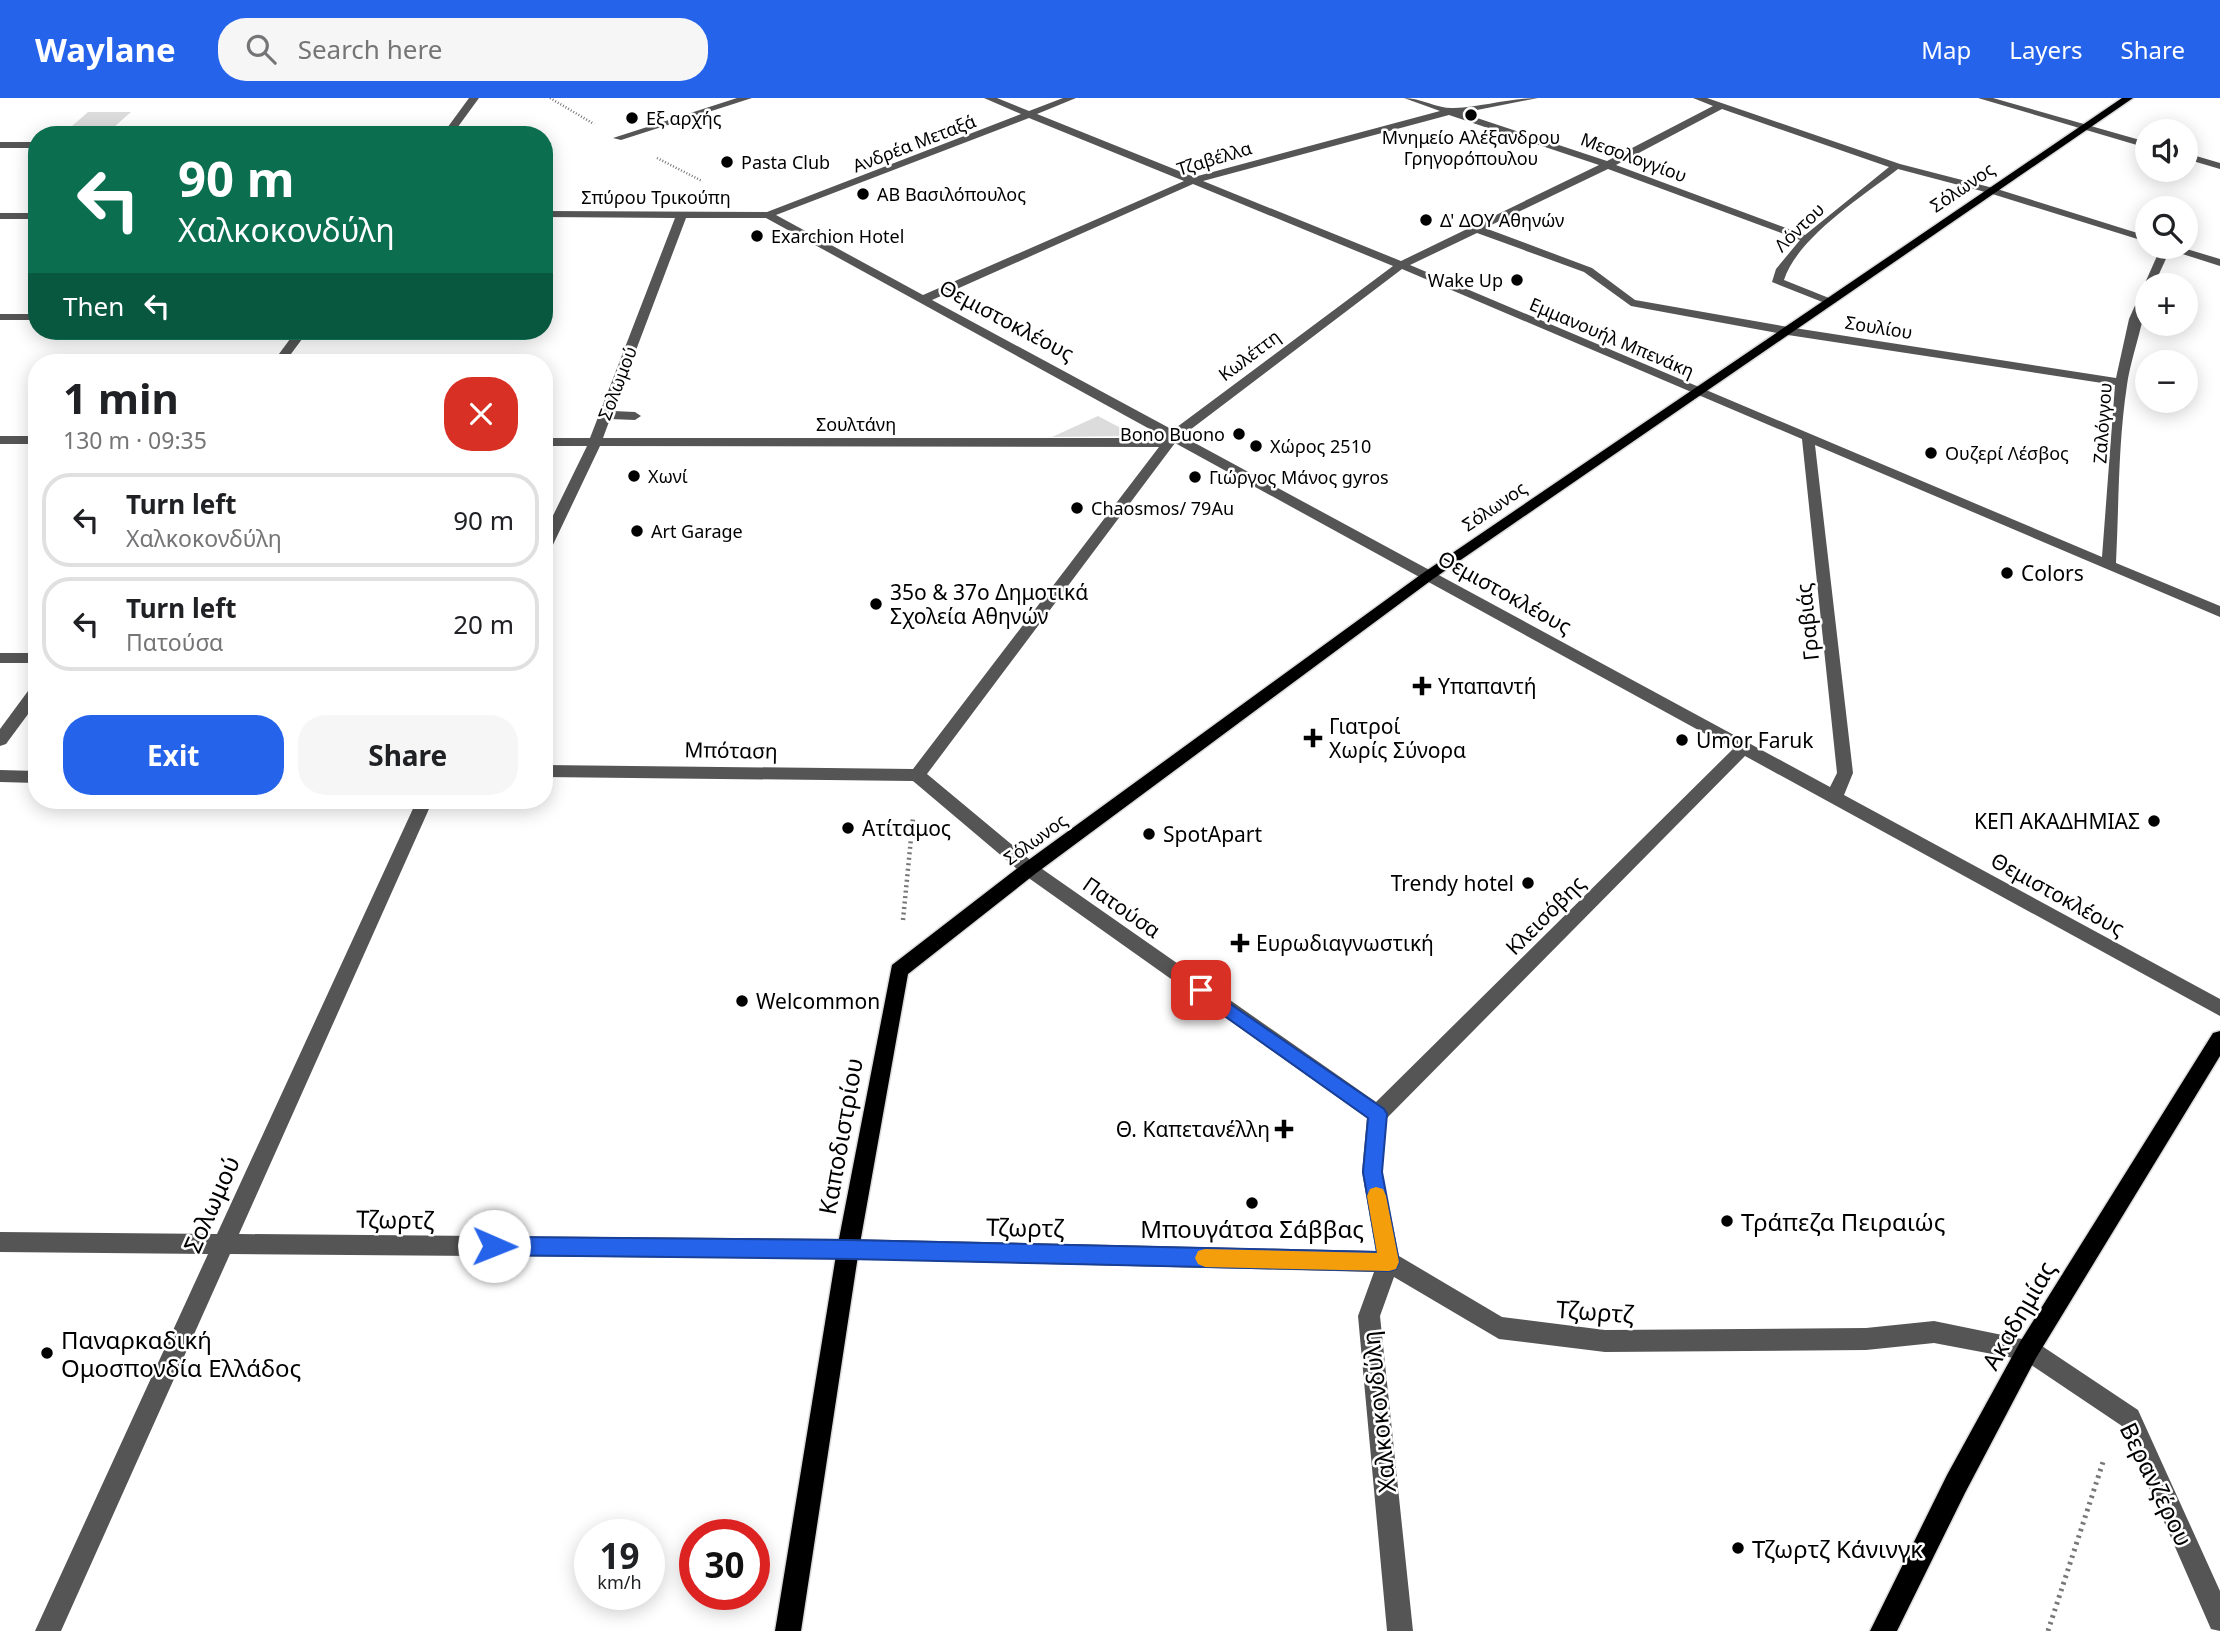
<!DOCTYPE html>
<meta charset="utf-8">
<style>
body{margin:0;font-family:"Noto Sans",sans-serif;background:#f6f6f6;color:#202124;height:100vh;display:flex;flex-direction:column;font-size:26px;white-space:nowrap}
*{box-sizing:border-box;margin:0}
p{font-size:23px;color:#757577}
.icon{flex:none;width:38px;height:38px;fill:none;stroke:currentColor;stroke-width:2;stroke-linecap:round;stroke-linejoin:round}
.map{position:relative;flex:1;overflow:hidden}
.side{position:absolute;left:28px;top:256px;width:525px;height:455px;display:flex;flex-direction:column;background:#fff;border-radius:28px;box-shadow:0 4px 18px #0003}
.side>*{flex:none}
.hud{position:absolute;left:28px;top:28px;width:525px;height:214px;border-radius:28px;box-shadow:0 4px 18px #0003;background:#0b6e4f;color:#fff;overflow:hidden}
.controls{position:absolute;left:2135px;top:21px;display:grid;gap:14px}
.controls a{display:grid;place-items:center;width:63px;height:63px;border-radius:50%;background:#fff;box-shadow:0 4px 18px #0003;font-size:35px}
.speed{position:absolute;left:574px;top:1421px;display:flex;gap:14px;font-size:35px;font-weight:700;text-align:center}
.speed>*{display:grid;place-content:center;width:91px;height:91px;border-radius:50%;background:#fff;box-shadow:0 4px 18px #0003;line-height:1}
.speed small{font-size:18px;font-weight:400}
.speed .limit{border:10px solid #d22;background:#fff;color:#111}
.pin{position:absolute;display:grid;place-items:center;width:60px;height:60px;color:#fff;margin:-30px;border-radius:14px;box-shadow:0 4px 10px #0006}
.me{position:absolute;width:77px;margin:-38px;rotate:91deg;stroke-linejoin:round;filter:drop-shadow(0 0 5px #0008)}
.turn{display:flex;align-items:center;gap:24px;height:147px;padding:0 35px;font-size:32px}
.turn .icon{width:91px;height:91px;stroke-width:2.5}
.turn b{display:block;font-size:49px;line-height:60px}
.then{display:flex;align-items:center;height:66px;padding:0 35px;background:#0003;gap:14px;font-size:26px}
.round{display:grid;place-items:center;flex:none;width:74px;height:74px;border-radius:28px;background:#f6f6f6}
.summary{display:flex;align-items:center;justify-content:space-between;height:119px;padding:0 35px}
h1{font-size:42px;font-weight:700;line-height:52px}
.button{display:flex;gap:14px;margin-top:auto;padding:14px 35px}
.button a{flex:1;height:80px;border-radius:28px;background:#2563eb;color:#fff;font-size:28px;font-weight:700;line-height:80px;text-align:center}
.button a+a{background:#f6f6f6;color:#202124}
ul{padding:0;list-style:none}
li{display:flex;align-items:center;gap:21px;height:94px;margin:0 14px 10px;padding:0 21px;border:4px solid #e0e0e0;border-radius:28px}
li div{flex:1}
li b{display:block;font-size:26px}
li em{font-style:normal}
header{display:flex;align-items:center;gap:42px;box-sizing:border-box;height:98px;padding:0 35px;background:#2563eb;color:#fff}
header strong{font-size:33px}
nav{display:flex;gap:38px;margin-inline-start:auto;font-size:24px}
.search{width:490px;height:63px;background:#f6f6f6;display:flex;align-items:center;gap:18px;box-sizing:border-box;padding:0 24px;border-radius:28px;color:#757577;font-size:26px}
.map>svg:first-child{display:block}
</style>
<header>
<strong>Waylane</strong>
<div class="search"><svg class="icon" aria-label="search" viewBox="0 0 24 24"><circle cx="10" cy="10" r="6"/><path d="M15 15l6 6"/></svg>Search here</div>
<nav><a>Map</a><a>Layers</a><a>Share</a></nav>
</header>
<div class="map">
<svg width="2220" height="1533" viewBox="0 0 2220 1533">
<rect width="100%" height="100%" fill="#fff"/>
<g fill="#dcdcdc">
<polygon points="88,14 131,14 105,37 62,37"/>
<polygon points="1098,318 1136,338 1052,339"/>
</g>
<g fill="none" stroke-linecap="round" stroke-linejoin="round">
<g stroke="#dbdbdb" stroke-width="3">
<g id="major">
<polygon points="2122,0 2133,0 1433,481 1035,776 908,876 859,1151 801,1533 775,1533 837,1151 892,867 1023,766 1423,475"/>
<polygon points="2220,933 2220,958 2036,1260 1965,1395 1897,1533 1870,1533 1947,1377 2020,1244 2213,935"/>
</g>
</g>
<g stroke="#777" stroke-width="2.5" stroke-dasharray="1 2" stroke-linecap="butt">
<polyline points="550,0 594,26"/>
<polyline points="657,60 702,83"/>
</g>
<polyline stroke="#777" stroke-width="4.5" stroke-dasharray="2 3.5" stroke-linecap="butt" points="903,822 913,720"/>
<polyline stroke="#777" stroke-width="5" stroke-dasharray="2.5 4.5" stroke-linecap="butt" points="2048,1533 2104,1361"/>
<g fill="#555" fill-rule="evenodd">
<polygon points="469,0 479,0 452,37 442,37"/>
<polygon points="737,0 752,0 621,42 613,40"/>
<path d="M984,0H997L1029,13L1063,0H1076L1037,16L1194,79L1440,13L1404,0C1421,0 1438,11 1454,10C1482,9 1509,0 1538,0L1462,15L1607,63L1713,8L1693,0H1707L1900,66L1997,91L2147,138V144L1989,95L1898,71C1863,98 1797,140 1784,182L1834,202L1836,204L1830,207L1772,184L1776,171L1800,142L1608,71L1485,130L1592,170L1635,202L1788,229L2116,280L2129,221L2161,149H2180L2220,161V168L2170,152L2154,187H2147C2147,220 2132,254 2127,287C2118,346 2119,406 2116,465L2220,508V519L1815,347L1853,675L1844,697L2220,901V918L1745,658L1387,1020L1382,1074L1399,1158L1502,1219L1605,1232L1866,1230L1934,1223L2036,1244L2138,1312L2220,1493V1533L2211,1531L2122,1328L2024,1262L1934,1245L1866,1252L1605,1254L1499,1241L1394,1179L1380,1218L1413,1533H1387L1358,1218L1374,1174L848,1161L230,1156L61,1533H35L208,1156L0,1154V1134L217,1136L417,702H433L239,1136L848,1141L1376,1153L1362,1074L1367,1020L1023,776L913,683L544,679V667L913,671L1159,349L600,348L551,451L544,455V436L587,348H544V340H590L675,120L544,119V113L767,114L1021,16ZM1722,11L1889,69L1805,137L1616,67ZM1449,17L1599,67L1401,163L1203,83ZM1029,20L1184,83L923,197L776,117ZM1193,86L1393,168L1173,332L932,202ZM686,120H766L1166,340H603L610,321L635,322L641,318L635,314L613,313ZM1477,135L1584,174L1631,208L1788,237L2115,287L2102,459L1410,167ZM1402,171L1802,341L1837,675L1830,689L1182,338ZM1175,345L1733,651L1376,1004L1035,766L927,676Z"/>
<polygon points="1978,0 1993,0 2147,44 2147,50"/>
<rect x="0" y="44" width="37" height="6"/>
<polygon points="2186,55 2220,65 2220,71 2186,61"/>
<rect x="0" y="115" width="37" height="6"/>
<rect x="0" y="216" width="37" height="6"/>
<polygon points="296,233 308,233 285,264 273,264"/>
<rect x="0" y="338" width="37" height="8"/>
<rect x="0" y="555" width="37" height="10"/>
<polygon points="37,588 37,604 6,646 0,648 0,631 31,589"/>
<polygon points="0,672 37,673 37,685 0,684"/>
</g>
<use href="#major" fill="#000" fill-rule="evenodd"/>
</g>
<polygon fill="#2563eb" stroke="#184099" stroke-width="2" points="1201,886 1384,1011 1387,1016 1382,1074 1399,1164 1396,1171 1389,1173 848,1161 494,1157 487,1155 484,1148 487,1142 494,1139 848,1142 1377,1154 1363,1074 1368,1020 1195,897 1193,892 1195,888"/>
<polygon fill="#f59e0b" points="1376,1089 1383,1091 1386,1098 1399,1164 1396,1171 1389,1173 1205,1169 1198,1166 1195,1160 1198,1153 1205,1151 1377,1155 1367,1098 1370,1091"/>
<g fill="#000" stroke="#fff" stroke-width="2.5">
<circle cx="1471" cy="17" r="7"/>
<circle cx="632" cy="20" r="7"/>
<circle cx="727" cy="64" r="7"/>
<circle cx="863" cy="96" r="7"/>
<circle cx="1426" cy="122" r="7"/>
<circle cx="757" cy="138" r="7"/>
<circle cx="1517" cy="182" r="7"/>
<circle cx="1239" cy="336" r="7"/>
<circle cx="1256" cy="348" r="7"/>
<circle cx="1931" cy="355" r="7"/>
<circle cx="634" cy="378" r="7"/>
<circle cx="1195" cy="379" r="7"/>
<circle cx="1077" cy="410" r="7"/>
<circle cx="637" cy="433" r="7"/>
<circle cx="2007" cy="475" r="7"/>
<circle cx="876" cy="506" r="7"/>
<path d="M1418.5 577.5h7v7h7v7h-7v7h-7v-7h-7v-7h7z"/>
<path d="M1309.5 629.5h7v7h7v7h-7v7h-7v-7h-7v-7h7z"/>
<circle cx="1682" cy="642" r="7"/>
<circle cx="2154" cy="723" r="7"/>
<circle cx="848" cy="730" r="7"/>
<circle cx="1149" cy="736" r="7"/>
<circle cx="1528" cy="785" r="7"/>
<path d="M1236.5 834.5h7v7h7v7h-7v7h-7v-7h-7v-7h7z"/>
<circle cx="742" cy="903" r="7"/>
<path d="M1280.5 1020.5h7v7h7v7h-7v7h-7v-7h-7v-7h7z"/>
<circle cx="1252" cy="1105" r="7"/>
<circle cx="1727" cy="1123" r="7"/>
<circle cx="47" cy="1255" r="7"/>
<circle cx="1738" cy="1450" r="7"/>
</g>
<g text-anchor="middle" dominant-baseline="central" stroke-width="5" stroke-linejoin="round" paint-order="stroke">
<g font-size="18" fill="#000" stroke="#fff" text-anchor="start">
<text x="646" y="20">Εξ αρχής</text>
<text x="1471" y="39" text-anchor="middle">Μνημείο Αλέξανδρου<tspan x="1471" dy="21">Γρηγορόπουλου</tspan></text>
<text x="741" y="64">Pasta Club</text>
<text x="877" y="96">ΑΒ Βασιλόπουλος</text>
<text x="1440" y="122">Δ' ΔΟΥ Αθηνών</text>
<text x="771" y="138">Exarchion Hotel</text>
<text x="1503" y="182" text-anchor="end">Wake Up</text>
<text x="1225" y="336" text-anchor="end">Bono Buono</text>
<text x="1270" y="348">Χώρος 2510</text>
<text x="1945" y="355">Ουζερί Λέσβος</text>
<text x="648" y="378">Χωνί</text>
<text x="1209" y="379">Γιώργος Μάνος gyros</text>
<text x="1091" y="410">Chaosmos/ 79Au</text>
<text x="651" y="433">Art Garage</text>
</g>
<g font-size="18" fill="#000" stroke="#fff">
<text transform="translate(914 45) rotate(-21)">Ανδρέα Μεταξά</text>
<text transform="translate(1634 59) rotate(20)">Μεσολογγίου</text>
<text transform="translate(1214 60) rotate(-17)">Τζαβέλλα</text>
<text transform="translate(1962 89) rotate(-34)">Σόλωνος</text>
<text x="656" y="99">Σπύρου Τρικούπη</text>
<text transform="translate(1799 129) rotate(-44)">Λόντου</text>
<text transform="translate(1879 229) rotate(9)">Σουλίου</text>
<text transform="translate(1612 239) rotate(23)">Εμμανουήλ Μπενάκη</text>
<text transform="translate(1249 257) rotate(-37)">Κωλέττη</text>
<text transform="translate(617 285) rotate(-69)">Σολωμού</text>
<text transform="translate(2102 325) rotate(-86)">Ζαλόγγου</text>
<text x="856" y="326">Σουλτάνη</text>
<text transform="translate(1494 408) rotate(-34)">Σόλωνος</text>
<text transform="translate(1035 741) rotate(-36)">Σόλωνος</text>
</g>
<g font-size="21" fill="#000" stroke="#fff">
<text transform="translate(1007 222) rotate(28)">Θεμιστοκλέους</text>
<text transform="translate(1505 494) rotate(29)">Θεμιστοκλέους</text>
<text transform="translate(1807 524) rotate(-96)">Γραβιάς</text>
<text transform="translate(731 652) rotate(1)">Μπόταση</text>
<text transform="translate(2058 796) rotate(29)">Θεμιστοκλέους</text>
<text transform="translate(1122 809) rotate(35)">Πατούσα</text>
<text transform="translate(1545 817) rotate(-45)">Κλεισόβης</text>
</g>
<g font-size="21" fill="#000" stroke="#fff" text-anchor="start">
<text x="2021" y="475">Colors</text>
<text x="890" y="494">35ο &amp; 37ο Δημοτικά<tspan x="890" dy="24">Σχολεία Αθηνών</tspan></text>
<text x="1438" y="588">Υπαπαντή</text>
<text x="1329" y="628">Γιατροί<tspan x="1329" dy="24">Χωρίς Σύνορα</tspan></text>
<text x="1696" y="642">Umor Faruk</text>
<text x="2140" y="723" text-anchor="end">ΚΕΠ ΑΚΑΔΗΜΙΑΣ</text>
<text x="862" y="730">Ατίταμος</text>
<text x="1163" y="736">SpotApart</text>
<text x="1514" y="785" text-anchor="end">Trendy hotel</text>
<text x="1256" y="845">Ευρωδιαγνωστική</text>
<text x="756" y="903">Welcommon</text>
<text x="1270" y="1031" text-anchor="end">Θ. Καπετανέλλη</text>
</g>
<g font-size="24" fill="#000" stroke="#fff">
<text transform="translate(840 1038) rotate(-80)">Καποδιστρίου</text>
<text transform="translate(211 1106) rotate(-66)">Σολωμού</text>
<text transform="translate(395 1121) rotate(1)">Τζωρτζ</text>
<text transform="translate(1025 1129) rotate(1)">Τζωρτζ</text>
<text transform="translate(1595 1213) rotate(4)">Τζωρτζ</text>
<text transform="translate(2018 1217) rotate(-60)">Ακαδημίας</text>
<text transform="translate(1378 1314) rotate(-96)">Χαλκοκονδύλη</text>
<text transform="translate(2157 1386) rotate(64)">Βερανζέρου</text>
</g>
<g font-size="24" fill="#000" stroke="#fff" text-anchor="start">
<text x="1741" y="1123">Τράπεζα Πειραιώς</text>
<text x="1252" y="1130" text-anchor="middle">Μπουγάτσα Σάββας</text>
<text x="61" y="1241">Παναρκαδική<tspan x="61" dy="28">Ομοσπονδία Ελλάδος</tspan></text>
<text x="1752" y="1450">Τζωρτζ Κάνινγκ</text>
</g>
</g>
</svg>
<div class="controls">
<a><svg class="icon" aria-label="sound" viewBox="0 0 24 24"><path d="M4 9h4l5-4v14l-5-4H4zM17 9q2 3 0 6"/></svg></a>
<a><svg class="icon" aria-label="search" viewBox="0 0 24 24"><circle cx="10" cy="10" r="6"/><path d="M15 15l6 6"/></svg></a>
<a>+</a>
<a>−</a>
</div>
<div class="speed"><div>19<small>km/h</small></div><div class="limit">30</div></div>
<div class="pin" style="left:1201px;top:892px;background:#d93025"><svg class="icon" aria-label="arrive" viewBox="0 0 24 24"><path d="M6 21V4h12l-3 4 3 4H6"/></svg></div>
<svg class="me" style="left:494px;top:1148px" viewBox="-20 -20 40 40"><circle r="19" fill="#fff"/><path d="M0-13L10 11 0 6-10 11z" fill="#2563eb"/></svg>
<div class="hud">
<div class="turn"><svg class="icon" aria-label="left" viewBox="0 0 24 24"><path d="M17 20v-9H6M10 6l-5 5 5 5"/></svg><div><b>90 m</b>Χαλκοκονδύλη</div></div>
<div class="then">Then<svg class="icon" aria-label="left" viewBox="0 0 24 24"><path d="M17 20v-9H6M10 6l-5 5 5 5"/></svg></div>
</div>
<section class="side">
<div class="summary"><div><h1>1 min</h1><p>130 m · 09:35</p></div><a class="round" style="background:#d93025;color:#fff"><svg class="icon" aria-label="close" viewBox="0 0 24 24"><path d="M6 6l12 12M18 6L6 18"/></svg></a></div>
<ul>
<li><svg class="icon" aria-label="left" viewBox="0 0 24 24"><path d="M17 20v-9H6M10 6l-5 5 5 5"/></svg><div><b>Turn left</b><p>Χαλκοκονδύλη</p></div><em>90 m</em></li>
<li><svg class="icon" aria-label="left" viewBox="0 0 24 24"><path d="M17 20v-9H6M10 6l-5 5 5 5"/></svg><div><b>Turn left</b><p>Πατούσα</p></div><em>20 m</em></li>
</ul>
<div class="button"><a>Exit</a><a>Share</a></div>
</section>
</div>
